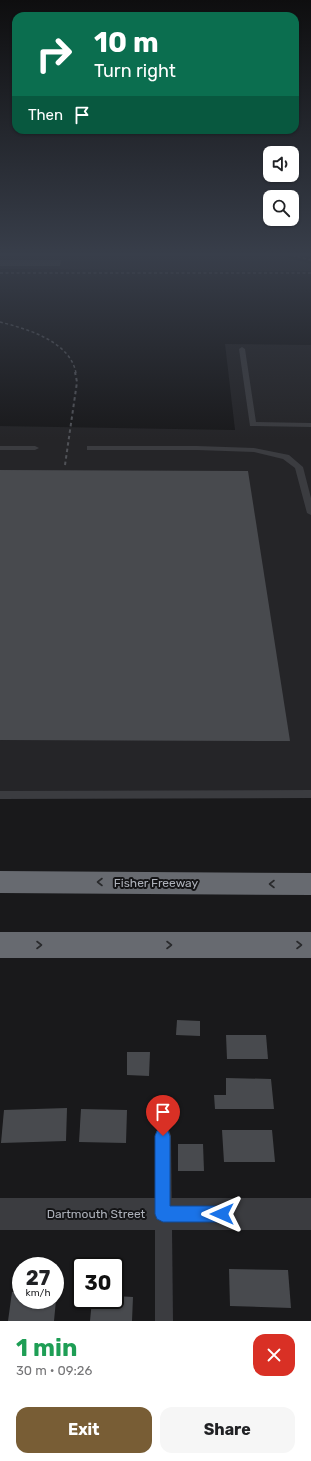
<!DOCTYPE html>
<meta charset="utf-8">
<style>
body{margin:0;font-family:Rubik,sans-serif;background:#f6f6f6;color:#202124;height:100vh;display:flex;flex-direction:column;font-size:15px;white-space:nowrap}
*{box-sizing:border-box;margin:0}
p{font-size:13px;color:#757577}
.icon{flex:none;width:22px;height:22px;fill:none;stroke:currentColor;stroke-width:2;stroke-linecap:round;stroke-linejoin:round}
.map{position:relative;height:1321px;overflow:hidden}
.sheet{display:flex;flex-direction:column;background:#fff;flex:1}
.sheet>*{flex:none}
.top-card{position:absolute;left:12px;top:12px;width:287px;height:122px;border-radius:12px;box-shadow:0 1px 3px #0004;background:#0b6e4f;color:#fff;overflow:hidden}
.tools{position:absolute;left:263px;top:146px;display:grid;gap:8px}
.tools a{display:grid;place-items:center;width:36px;height:36px;border-radius:8px;background:#fff;box-shadow:0 1px 3px #0004;font-size:20px}
.speed{position:absolute;left:12px;top:1257px;display:flex;gap:8px;font-size:20px;font-weight:700;text-align:center}
.speed>*{display:grid;place-content:center;width:52px;height:52px;border-radius:50%;background:#fff;box-shadow:0 1px 3px #0004;line-height:1}
.speed small{font-size:10px;font-weight:400}
.speed .limit{border:2px solid #111;border-radius:6px;background:#fff;color:#111}
.pin{position:absolute;display:grid;place-items:center;width:34px;height:34px;color:#fff;margin:-41px -17px;border-radius:50% 50% 50% 0;rotate:-45deg;box-shadow:0 0 4px #0007}
.pin .icon{rotate:45deg}
.me{position:absolute;width:44px;margin:-22px;rotate:270deg;stroke-linejoin:round;filter:drop-shadow(0 0 3px #0008)}
.turn{display:flex;align-items:center;gap:14px;height:84px;padding:0 16px;font-size:18px}
.turn .icon{width:52px;height:52px;stroke-width:2.5}
.turn b{display:block;font-size:28px;line-height:34px}
.then{display:flex;align-items:center;height:38px;padding:0 16px;background:#0003;gap:8px;font-size:15px}
.round{display:grid;place-items:center;flex:none;width:42px;height:42px;border-radius:12px;background:#f6f6f6}
.summary{display:flex;align-items:center;justify-content:space-between;height:68px;padding:0 16px}
h1{font-size:24px;font-weight:700;line-height:30px;color:#1e9e55}
.button{display:flex;gap:8px;margin-top:auto;padding:8px 16px}
.button a{flex:1;height:46px;border-radius:12px;background:#785d35;color:#fff;font-size:16px;font-weight:700;line-height:46px;text-align:center}
.button a+a{background:#f6f6f6;color:#202124}
.map>svg:first-child{display:block}
</style>
<div class="map">
<svg width="311" height="1321" viewBox="0 0 311 1321">
<rect width="100%" height="100%" fill="#19191b"/>
<g fill="#252528">
<polygon points="0,254 277,254 311,264 311,271 0,269"/>
<polygon points="225,344 311,345 311,797 0,797 0,426 235,430"/>
</g>
<g fill="#484a4e">
<polygon points="0,260 61,260 60,266 0,266"/>
<polygon points="0,470 248,471 290,741 0,740"/>
<polygon points="177,1020 200,1021 200,1036 176,1035"/>
<polygon points="226,1035 266,1035 268,1059 227,1059"/>
<polygon points="127,1052 150,1052 149,1076 127,1075"/>
<polygon points="226,1078 271,1079 274,1109 215,1109 214,1095 226,1095"/>
<polygon points="67,1108 66,1141 1,1143 4,1110"/>
<polygon points="81,1109 127,1110 126,1143 79,1142"/>
<polygon points="222,1130 272,1130 275,1162 224,1162"/>
<polygon points="178,1144 203,1144 204,1171 178,1171"/>
<polygon points="229,1269 288,1270 291,1308 230,1306"/>
<polygon points="12,1292 21,1292 21,1300 56,1300 54,1321 8,1321"/>
<polygon points="115,1296 133,1297 132,1321 90,1321 92,1300 115,1300"/>
</g>
<g fill="none" stroke-linecap="round" stroke-linejoin="round">
<g fill="#3b3c40" fill-rule="evenodd">
<polygon points="242,347 245,349 256,422 311,423 311,427 250,426 239,349"/>
<polygon points="0,446 35,446 39,448 35,450 0,450"/>
<polygon points="87,446 197,446 254,448 289,455 303,467 311,498 311,515 307,513 295,468 283,459 254,452 197,450 87,450"/>
<polygon points="311,790 311,798 0,799 0,791"/>
<polygon points="163,1128 169,1130 171,1136 173,1321 155,1321 155,1136 157,1130"/>
</g>
<rect fill="#3b3c40" fill-rule="evenodd" x="0" y="1198" width="311" height="32"/>
<g fill="#676a70" fill-rule="evenodd">
<polygon points="0,871 311,873 311,895 0,893"/>
<rect x="0" y="932" width="311" height="26"/>
</g>
<g stroke="#505257" stroke-width="1.5" stroke-dasharray="3 2.5" stroke-linecap="butt">
<polyline points="287,254 311,260"/>
<polyline points="0,273 311,273"/>
<path d="M0,322C27,329 70,341 76,373"/>
</g>
<polyline stroke="#505257" stroke-width="2" stroke-dasharray="3.5 3" stroke-linecap="butt" points="65,465 77,382 75,372"/>
</g>
<defs><path id="oneway-chevron" d="M-2-3.5L2.5 0L-2 3.5" fill="none" stroke-width="1.6" stroke-linecap="round" stroke-linejoin="round"/></defs>
<g stroke="#292a2c">
<use href="#oneway-chevron" transform="translate(100 882) rotate(-180)"/>
<use href="#oneway-chevron" transform="translate(272 884) rotate(-180)"/>
<use href="#oneway-chevron" transform="translate(39 945)"/>
<use href="#oneway-chevron" transform="translate(169 945)"/>
<use href="#oneway-chevron" transform="translate(299 945)"/>
</g>
<linearGradient id="sky" x2="0" y2="1"><stop stop-color="#0e0e0f"/><stop offset="0.58" stop-color="#383e4a"/><stop offset="1" stop-color="#383e4a" stop-opacity="0"/></linearGradient>
<rect width="311" height="439" fill="url(#sky)"/>
<polygon fill="#1a73e8" stroke="#114b97" points="163,1129 168,1131 170,1136 170,1206 222,1206 227,1209 230,1214 227,1219 222,1222 163,1222 157,1219 155,1214 155,1136 157,1131"/>
<g text-anchor="middle" dominant-baseline="central" stroke-width="4" stroke-linejoin="round" paint-order="stroke">
<g font-size="12" fill="#adb1ba" stroke="#141416">
<text x="156" y="883">Fisher Freeway</text>
<text x="96" y="1214">Dartmouth Street</text>
</g>
</g>
</svg>
<div class="tools">
<a><svg class="icon" aria-label="sound" viewBox="0 0 24 24"><path d="M4 9h4l5-4v14l-5-4H4zM17 9q2 3 0 6"/></svg></a>
<a><svg class="icon" aria-label="search" viewBox="0 0 24 24"><circle cx="10" cy="10" r="6"/><path d="M15 15l6 6"/></svg></a>
</div>
<div class="speed"><div>27<small>km/h</small></div><div class="limit">30</div></div>
<div class="pin" style="left:163px;top:1136px;background:#d93025"><svg class="icon" aria-label="arrive" viewBox="0 0 24 24"><path d="M6 21V4h12l-3 4 3 4H6"/></svg></div>
<svg class="me" style="left:222px;top:1214px" viewBox="-20 -20 40 40"><path d="M0-17L14 15 0 8-14 15z" fill="#1a73e8" stroke="#fff" stroke-width="4"/></svg>
<div class="top-card">
<div class="turn"><svg class="icon" aria-label="right" viewBox="0 0 24 24"><path d="M7 20v-9h11M14 6l5 5-5 5"/></svg><div><b>10 m</b>Turn right</div></div>
<div class="then">Then<svg class="icon" aria-label="arrive" viewBox="0 0 24 24"><path d="M6 21V4h12l-3 4 3 4H6"/></svg></div>
</div>
</div>
<section class="sheet">
<div class="summary"><div><h1>1 min</h1><p>30 m · 09:26</p></div><a class="round" style="background:#d93025;color:#fff"><svg class="icon" aria-label="close" viewBox="0 0 24 24"><path d="M6 6l12 12M18 6L6 18"/></svg></a></div>
<div class="button"><a>Exit</a><a>Share</a></div>
</section>
